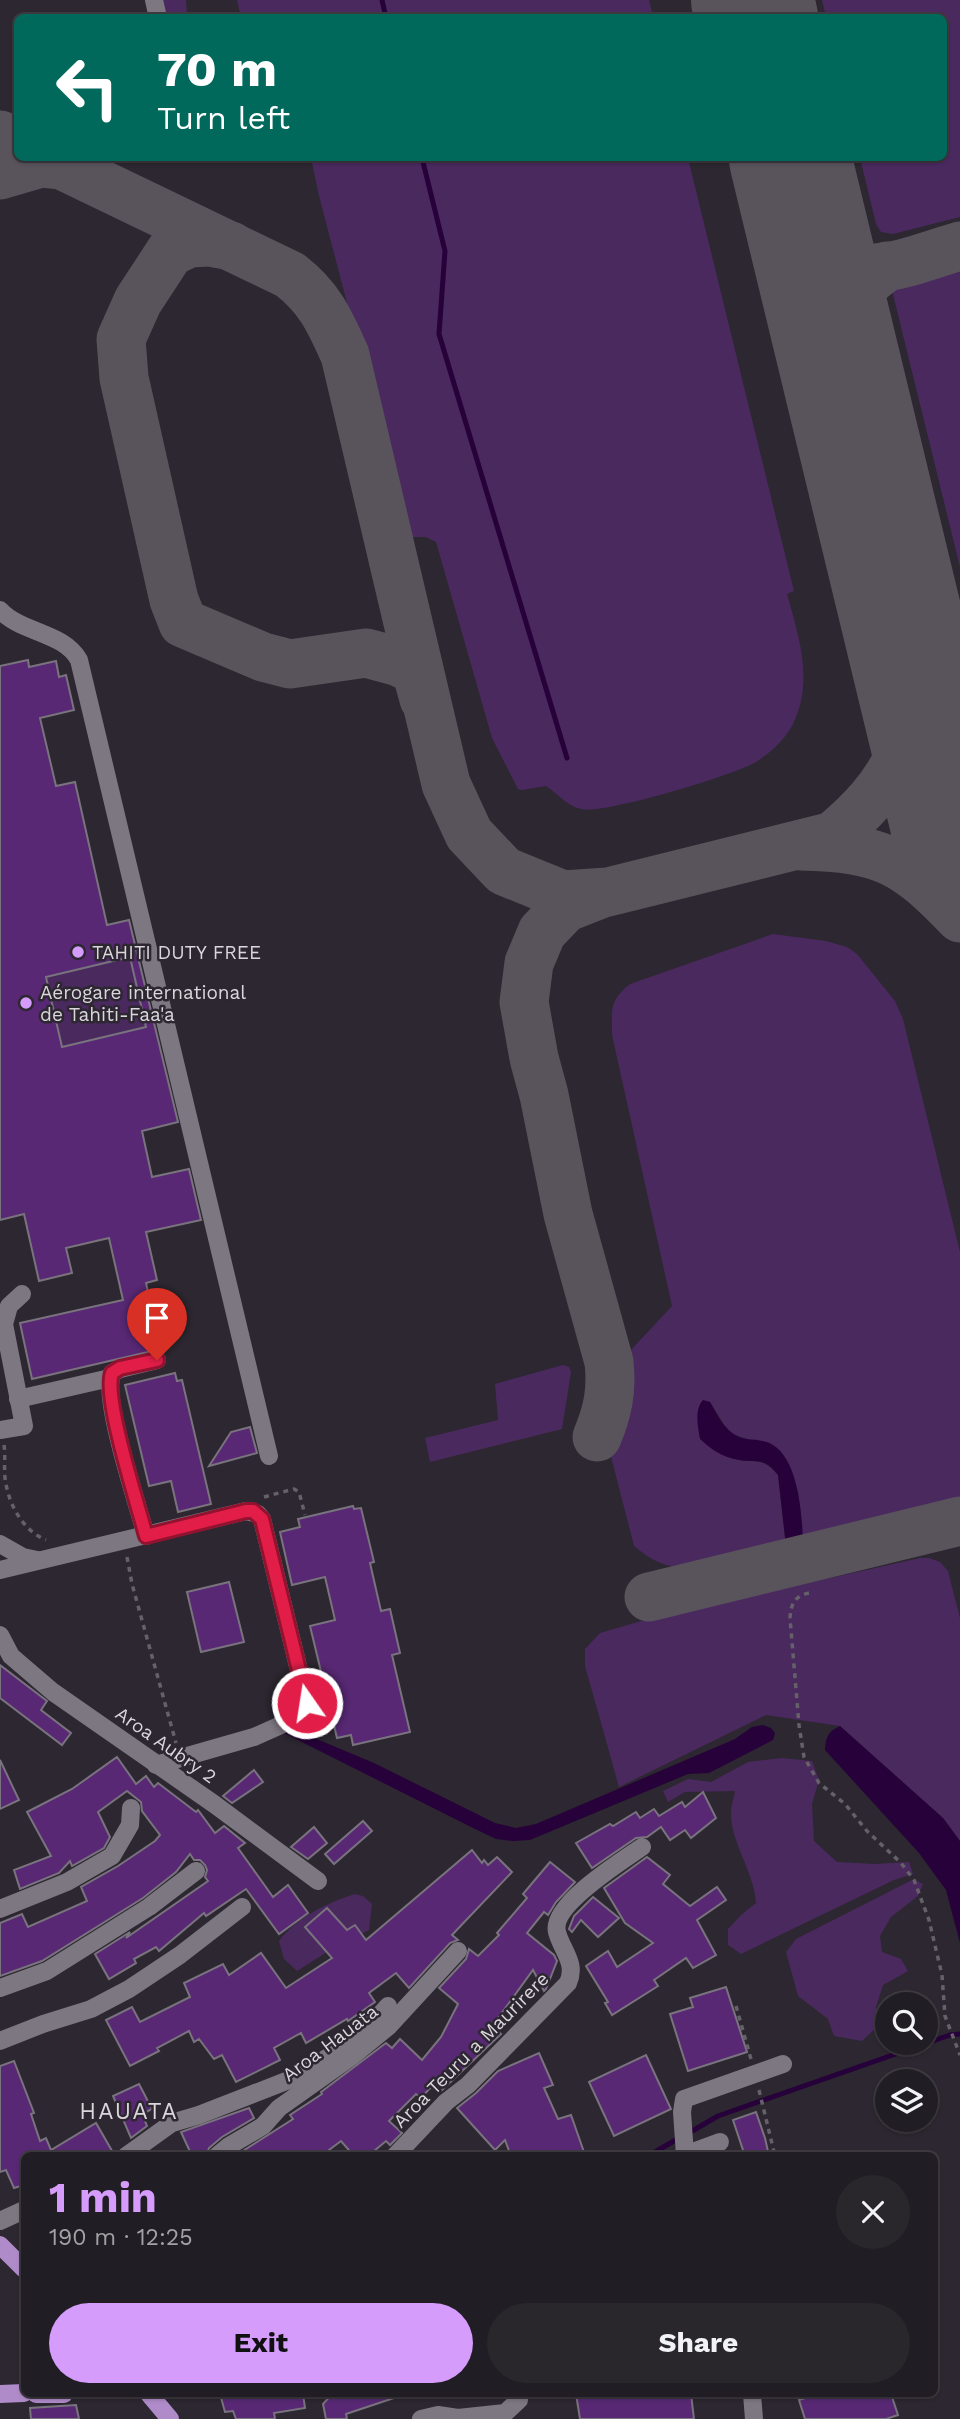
<!DOCTYPE html>
<meta charset="utf-8">
<style>
body{margin:0;font-family:"Work Sans",sans-serif;background:#29262c;color:#f1f3f6;height:100vh;display:flex;flex-direction:column;font-size:26px;white-space:nowrap}
*{box-sizing:border-box;margin:0}
p{font-size:23px;color:#a2a2a6}
.icon{flex:none;width:38px;height:38px;fill:none;stroke:currentColor;stroke-width:2;stroke-linecap:round;stroke-linejoin:round}
.map{position:relative;flex:1;overflow:hidden}
.panel{position:absolute;left:21px;top:2152px;width:917px;height:245px;display:flex;flex-direction:column;background:#211d24;border-radius:10px;box-shadow:0 2px 5px #0004,0 0 0 2px #3e3b41}
.panel>*{flex:none}
.hud{position:absolute;left:14px;top:14px;width:933px;height:147px;border-radius:10px;box-shadow:0 2px 5px #0004,0 0 0 2px #3e3b41;background:#00695c;color:#fff;overflow:hidden}
.controls{position:absolute;left:875px;top:1992px;display:grid;gap:14px}
.controls a{display:grid;place-items:center;width:63px;height:63px;border-radius:50%;background:#211d24;box-shadow:0 2px 5px #0004,0 0 0 2px #3e3b41;font-size:35px}
.pin{position:absolute;display:grid;place-items:center;width:60px;height:60px;color:#fff;margin:-72px -30px;border-radius:50% 50% 50% 0;rotate:-45deg;box-shadow:0 0 7px #0007}
.pin .icon{rotate:45deg}
.me{position:absolute;width:77px;margin:-38px;rotate:347deg;stroke-linejoin:round;filter:drop-shadow(0 0 5px #0008)}
.turn{display:flex;align-items:center;gap:24px;height:147px;padding:0 28px;font-size:32px}
.turn .icon{width:91px;height:91px;stroke-width:2.5}
.turn b{display:block;font-size:49px;line-height:60px}
.round{display:grid;place-items:center;flex:none;width:74px;height:74px;border-radius:37px;background:#29262c}
.overview{display:flex;align-items:center;justify-content:space-between;height:119px;padding:0 28px}
h1{font-size:42px;font-weight:700;line-height:52px;color:#d59cfb}
.cta{display:flex;gap:14px;margin-top:auto;padding:14px 28px}
.cta a{flex:1;height:80px;border-radius:42px;background:#d59cfb;color:#111;font-size:28px;font-weight:700;line-height:80px;text-align:center}
.cta a+a{background:#29262c;color:#f1f3f6}
.map>svg:first-child{display:block}
</style>
<div class="map">
<svg width="960" height="2419" viewBox="0 0 960 2419">
<rect width="100%" height="100%" fill="#2c2730"/>
<g fill="#4a295f">
<polygon points="162,0 186,0 187,17 166,17"/>
<polygon points="237,0 649,0 653,17 241,18"/>
<polygon points="822,0 960,0 960,217 893,234 881,232 876,224 860,158 943,158 943,18 826,17"/>
<path d="M311,158H688L794,591L787,594C799,637 814,681 793,724C785,740 770,753 756,762C734,775 603,815 581,809C567,806 558,794 546,786L522,790L518,789L492,738L436,542L426,537H410L407,532L319,196Z"/>
<polygon points="960,258 960,567 889,278"/>
<path d="M773,934L826,941L847,947L857,954L895,1001L903,1019L960,1252V1500L803,1542L798,1492L747,1439L732,1434L725,1426L710,1402L703,1401L742,1461C758,1460 767,1462 778,1475L786,1546L692,1568C667,1569 652,1561 634,1546L609,1449L623,1407L629,1352L672,1306L612,1035C612,1009 609,1001 630,984Z"/>
<polygon points="127,944 149,1039 120,1033 62,1047 46,973"/>
<polygon points="563,1365 569,1367 571,1372 562,1429 430,1462 425,1438 498,1420 495,1384"/>
<polygon points="920,1558 929,1558 940,1562 948,1571 960,1618 960,1841 943,1818 840,1726 766,1715 619,1787 585,1666 585,1649 600,1633 655,1617"/>
<path d="M782,1758L812,1761L819,1780L812,1804L814,1841L837,1862L875,1864L909,1862L913,1874L894,1880L741,1954L728,1945V1929L741,1915L756,1903C754,1871 730,1842 731,1812C731,1806 734,1797 735,1791L685,1792L668,1802L663,1791L688,1779L711,1782L748,1762Z"/>
<polygon points="914,1879 923,1884 918,1896 891,1917 880,1936 882,1952 901,1959 908,1971 883,1985 876,2007 878,2026 862,2041 834,2036 828,2019 798,1996 786,1952 796,1939"/>
<path d="M355,1894L363,1896L372,1904L369,1930L327,1952L297,1971L284,1959L279,1941C297,1917 327,1903 355,1894Z"/>
</g>
<g fill="#27013a">
<path d="M703,1400L710,1402C719,1418 727,1436 747,1439C756,1440 765,1440 773,1445C799,1461 802,1516 803,1542L786,1546L778,1475C764,1457 758,1463 739,1460C722,1457 712,1450 700,1439C698,1427 694,1410 703,1400Z"/>
<polygon points="763,1725 771,1728 775,1733 773,1740 709,1773 688,1774 530,1840 513,1841 496,1839 469,1826 284,1733 290,1728 374,1763 495,1823 516,1828 536,1824 735,1739 752,1727"/>
<path d="M840,1726L943,1818L960,1841V1943L946,1890L919,1853L825,1750C826,1738 827,1732 840,1726Z"/>
</g>
<g fill="none" stroke-linecap="round" stroke-linejoin="round">
<g stroke="#27013a" stroke-width="5">
<polyline points="382,0 386,18"/>
<polyline points="422,158 445,251 439,334 567,758"/>
<polyline points="687,2134 718,2116 950,2035 960,2034"/>
<polyline points="648,2156 679,2138"/>
</g>
<g stroke="#59545c" stroke-width="49">
<polyline points="0,135 18,143"/>
<path d="M47,158L290,275C320,298 330,322 345,355L446,784L469,834L504,871L563,895L608,892L833,836C860,813 884,789 899,756C908,734 912,709 918,686"/>
<polyline points="0,175 41,163 63,165"/>
<path d="M809,235C826,245 842,263 862,267C890,272 932,254 960,246"/>
<polyline points="231,246 209,242 189,243 170,252 138,301 121,339 124,378 174,600 183,623 263,657 290,664 366,653 396,661 416,670 424,699"/>
<polyline points="834,336 845,317 855,292 887,266"/>
<polyline points="918,686 960,734"/>
<path d="M801,846C883,848 904,860 960,918"/>
<path d="M597,1437C608,1411 612,1390 609,1362L568,1214L544,1095L534,1058L524,1002L529,963L542,932L565,908L603,893"/>
<polyline points="649,1597 960,1521"/>
</g>
<g stroke="#59545c" stroke-width="122">
<polyline points="752,0 757,18"/>
<polyline points="790,158 960,860"/>
</g>
</g>
<g fill="#582874" stroke="#79737d" stroke-width="2" fill-rule="evenodd">
<path d="M28,660L29,667L56,661L59,677L66,675L74,710L40,718L56,786L75,782L107,925L129,920L178,1122L142,1131L152,1177L189,1169L201,1220L146,1232L157,1280L146,1283L161,1349L32,1379L20,1323L123,1300L109,1238L66,1248L72,1273L39,1281L24,1214L0,1220V666ZM130,957L146,1027L62,1047L46,977Z"/>
<polygon points="175,1373 177,1381 182,1380 211,1504 178,1512 171,1481 149,1486 125,1385"/>
<polygon points="250,1427 257,1453 209,1466 231,1432"/>
<polygon points="353,1506 354,1509 361,1508 374,1562 370,1563 381,1611 390,1609 400,1653 392,1655 410,1732 353,1745 351,1735 337,1738 310,1626 335,1620 325,1577 292,1585 280,1532 300,1527 298,1519"/>
<polygon points="229,1582 244,1642 201,1652 187,1592"/>
<polygon points="0,1665 47,1701 41,1710 71,1733 62,1745 0,1698"/>
<polygon points="117,1757 136,1784 146,1776 154,1787 158,1783 196,1812 198,1810 215,1833 224,1826 245,1843 238,1848 273,1897 288,1885 308,1913 279,1934 246,1889 206,1916 204,1913 159,1951 156,1947 134,1959 136,1963 109,1979 95,1954 130,1932 126,1938 208,1881 205,1877 207,1870 205,1865 200,1860 194,1860 190,1854 176,1872 143,1898 42,1961 0,1976 0,1923 22,1914 28,1927 87,1901 81,1887 118,1866 155,1841 160,1835 142,1811 141,1802 127,1791 98,1812 110,1837 104,1848 72,1866 70,1861 59,1873 20,1889 14,1870 51,1856 27,1812 72,1789"/>
<polygon points="0,1760 19,1800 0,1809"/>
<polygon points="254,1770 263,1782 232,1803 223,1796"/>
<polygon points="703,1792 716,1818 691,1838 685,1830 670,1840 661,1827 647,1837 636,1838 592,1868 576,1843 610,1824 613,1826 636,1812 640,1818 654,1809 659,1816 682,1802 685,1807"/>
<polygon points="363,1821 372,1831 334,1864 325,1854"/>
<polygon points="314,1827 327,1843 308,1859 291,1847"/>
<polygon points="472,1850 482,1863 484,1860 488,1865 497,1857 512,1872 452,1935 458,1940 450,1943 409,1988 396,1973 369,1993 375,2002 348,2021 347,2019 306,2043 301,2033 274,2048 280,2060 236,2082 222,2055 214,2059 199,2039 194,2042 189,2031 157,2048 159,2051 130,2066 106,2020 132,2007 140,2022 190,1997 184,1983 223,1964 229,1975 261,1953 286,1988 332,1958 305,1927 327,1908 347,1930 355,1925 366,1940"/>
<polygon points="647,1857 670,1875 663,1884 690,1906 717,1887 726,1900 697,1920 716,1955 693,1968 686,1958 654,1980 658,1986 612,2015 605,2003 608,2002 586,1966 608,1951 617,1967 653,1943 625,1923 604,1888"/>
<polygon points="550,1862 575,1882 556,1902 548,1915 544,1912 527,1933 554,1955 557,1961 546,1989 544,1991 533,1970 493,2025 501,2034 439,2093 431,2087 421,2098 416,2094 389,2121 402,2133 390,2145 386,2141 368,2156 354,2156 341,2141 321,2156 235,2156 293,2119 290,2115 322,2094 321,2092 386,2043 392,2048 400,2039 422,2060 441,2037 458,2004 439,1988 466,1959 469,1949 478,1956 499,1935 497,1933 527,1898 523,1894"/>
<polygon points="593,1897 619,1918 598,1937 581,1920 572,1932 569,1929 574,1916"/>
<polygon points="726,1987 747,2052 688,2071 670,2014 693,2007 690,1998"/>
<polygon points="539,2053 553,2085 544,2088 558,2119 571,2115 584,2152 572,2156 511,2156 505,2140 495,2150 457,2108 476,2093 498,2071"/>
<polygon points="646,2055 671,2109 614,2136 589,2082"/>
<polygon points="14,2061 34,2113 31,2114 40,2141 46,2138 51,2150 96,2123 115,2156 24,2156 24,2185 14,2188 6,2170 0,2172 0,2066"/>
<polygon points="139,2084 152,2109 142,2114 147,2126 131,2138 113,2096"/>
<polygon points="249,2108 254,2118 222,2137 209,2148 206,2156 192,2156 181,2132"/>
<polygon points="756,2112 765,2138 769,2156 745,2156 733,2120"/>
<polygon points="220,2394 303,2394 305,2408 274,2413 275,2419 236,2419 233,2411 225,2412"/>
<polygon points="332,2394 397,2394 397,2397 346,2414 347,2419 326,2419 323,2404"/>
<polygon points="576,2394 691,2394 694,2419 580,2419"/>
<polygon points="818,2394 891,2394 898,2415 886,2419 805,2419 799,2400"/>
<polygon points="76,2405 79,2419 31,2419 30,2408"/>
</g>
<g fill="none" stroke-linecap="round" stroke-linejoin="round">
<g stroke="#656169" stroke-width="3.5" stroke-dasharray="5 5" stroke-linecap="butt">
<path d="M4,1445C6,1458 3,1471 6,1484C10,1507 24,1531 46,1540"/>
<polyline points="264,1497 294,1489 299,1492 305,1515"/>
<polyline points="127,1557 132,1584 176,1743"/>
<path d="M809,1593C795,1596 791,1603 790,1618L799,1725L804,1757L819,1783L845,1804L867,1831L901,1863L914,1880L929,1920L942,1975L945,2016L960,2055"/>
<polyline points="736,2006 751,2059"/>
<polyline points="759,2090 775,2156"/>
</g>
<g stroke="#7d7782" stroke-width="18">
<polyline points="154,0 158,18"/>
<path d="M0,610C21,633 64,632 79,660L269,1456"/>
<polyline points="18,1399 110,1378"/>
<polyline points="0,1430 24,1426 4,1324 9,1306 22,1294"/>
<path d="M146,1536C138,1505 102,1399 112,1373L120,1369L157,1360"/>
<polyline points="0,1544 23,1557 37,1560"/>
<polyline points="0,1570 246,1511 258,1514 262,1519 307,1703 301,1716 254,1737 156,1765"/>
<polyline points="0,1635 11,1656 53,1692 214,1804 318,1881"/>
<polyline points="0,1909 67,1882 112,1856 130,1825 131,1808"/>
<polyline points="0,1988 47,1971 149,1907 196,1871"/>
<polyline points="0,2041 43,2024 91,2009 129,1989 180,1955 242,1907"/>
<polyline points="685,2155 682,2112 684,2099 783,2064"/>
<polyline points="126,2156 172,2123 199,2115 299,2076 362,2035 388,2006"/>
<polyline points="217,2156 229,2146 263,2126 279,2108 351,2057 389,2026 458,1951"/>
<path d="M395,2156L446,2102L468,2085L568,1983C577,1963 562,1951 557,1932C550,1905 622,1861 642,1847"/>
<polyline points="682,2156 720,2142"/>
<polyline points="0,2221 24,2210"/>
<polyline points="752,2394 754,2419"/>
<polyline points="421,2419 438,2415 458,2418 505,2413 519,2400 518,2394"/>
</g>
<g stroke="#b08bc9" stroke-width="18">
<polyline points="0,2245 24,2269"/>
<polyline points="0,2394 24,2393"/>
<polyline points="36,2394 64,2394"/>
<polyline points="149,2394 170,2419"/>
</g>
</g>
<g fill="none" stroke-linecap="round" stroke-linejoin="round">
<g stroke="#92132f" stroke-width="18">
<path id="route" d="M157,1360L120,1368L112,1373C103,1398 138,1505 146,1536L246,1511H253L262,1519L307,1703"/>
</g>
<use href="#route" stroke="#e11d48" stroke-width="12"/>
</g>
<g fill="#d59cfb" stroke="#2c2730" stroke-width="2.5">
<circle cx="78" cy="952" r="7"/>
<circle cx="26" cy="1003" r="7"/>
</g>
<g text-anchor="middle" dominant-baseline="central" stroke-width="5" stroke-linejoin="round" paint-order="stroke">
<g font-size="19" fill="#dad6dc" stroke="#2c2730" text-anchor="start">
<text x="92" y="952">TAHITI DUTY FREE</text>
<text x="40" y="992">Aérogare international<tspan x="40" dy="22">de Tahiti-Faa'a</tspan></text>
</g>
<g font-size="19" fill="#dad6dc" stroke="#2c2730">
<text transform="translate(166 1745) rotate(35)">Aroa Aubry 2</text>
<text transform="translate(330 2043) rotate(-37)">Aroa Hauata</text>
<text transform="translate(471 2050) rotate(-45)">Aroa Teuru a Maurirere</text>
</g>
<g font-size="23" letter-spacing="2" fill="#dad6dc" stroke="#2c2730">
<text x="129" y="2111">HAUATA</text>
</g>
</g>
</svg>
<div class="controls">
<a><svg class="icon" aria-label="search" viewBox="0 0 24 24"><circle cx="10" cy="10" r="6"/><path d="M15 15l6 6"/></svg></a>
<a><svg class="icon" aria-label="layers" viewBox="0 0 24 24"><path d="M12 4l9 5-9 5-9-5zM3 14l9 5 9-5"/></svg></a>
</div>
<div class="pin" style="left:157px;top:1360px;background:#d93025"><svg class="icon" aria-label="arrive" viewBox="0 0 24 24"><path d="M6 21V4h12l-3 4 3 4H6"/></svg></div>
<svg class="me" style="left:307px;top:1703px" viewBox="-20 -20 40 40"><circle r="17" fill="#e11d48" stroke="#fff" stroke-width="3"/><path d="M0-11L8 9 0 5-8 9z" fill="#fff"/></svg>
<div class="hud">
<div class="turn"><svg class="icon" aria-label="left" viewBox="0 0 24 24"><path d="M17 20v-9H6M10 6l-5 5 5 5"/></svg><div><b>70 m</b>Turn left</div></div>
</div>
<section class="panel">
<div class="overview"><div><h1>1 min</h1><p>190 m · 12:25</p></div><a class="round"><svg class="icon" aria-label="close" viewBox="0 0 24 24"><path d="M6 6l12 12M18 6L6 18"/></svg></a></div>
<div class="cta"><a>Exit</a><a>Share</a></div>
</section>
</div>
